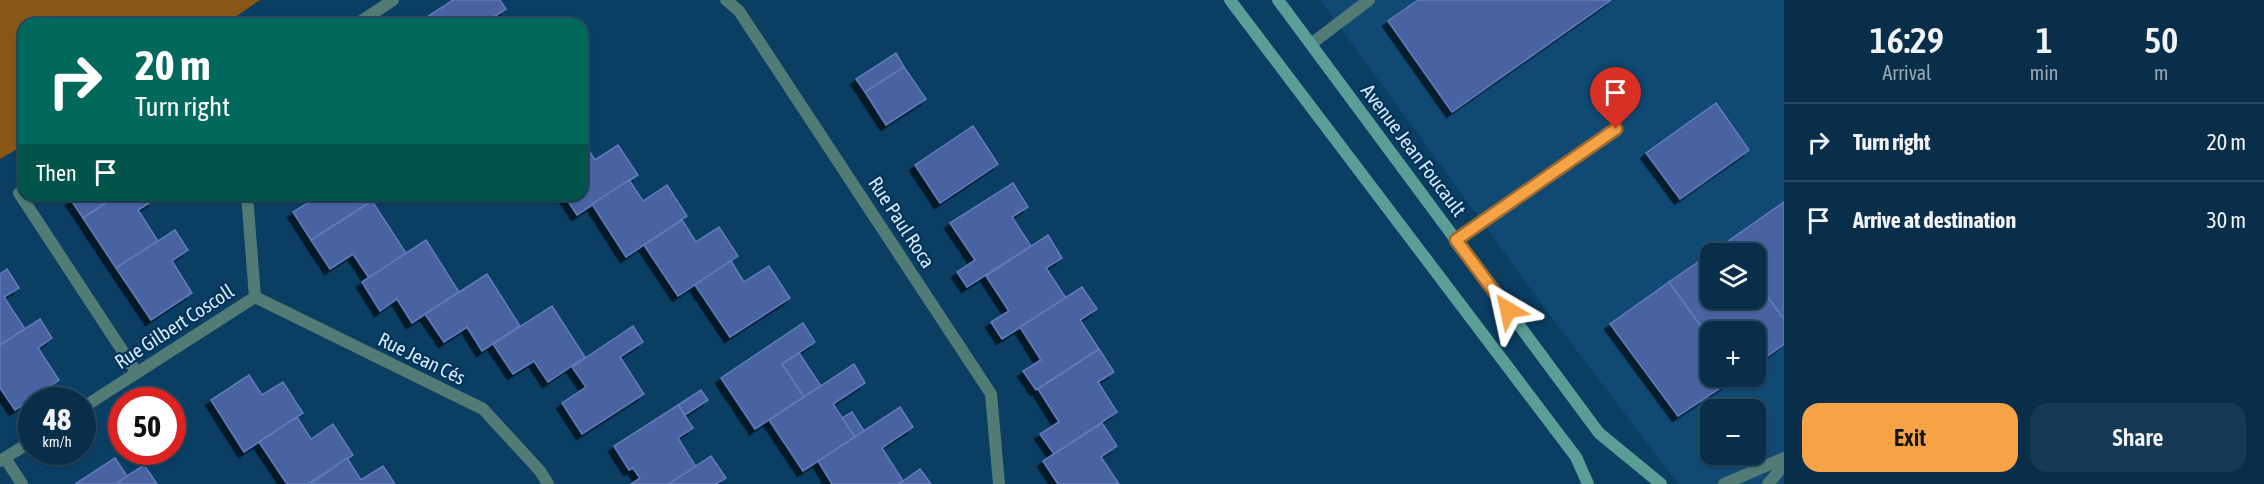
<!DOCTYPE html>
<meta charset="utf-8">
<style>
body{margin:0;font-family:"Asap Condensed",sans-serif;background:#163a54;color:#f1f3f6;height:100vh;display:flex;flex-direction:column;font-size:22px;white-space:nowrap}
*{box-sizing:border-box;margin:0}
p{font-size:20px;color:#98a8b5}
.icon{flex:none;width:33px;height:33px;fill:none;stroke:currentColor;stroke-width:2;stroke-linecap:round;stroke-linejoin:round}
.map{position:relative;flex:1;overflow:hidden}
.panel{display:flex;flex-direction:column;background:#082e4a;width:480px}
.panel>*{flex:none}
.top-card{position:absolute;left:18px;top:18px;width:570px;height:183px;border-radius:18px;box-shadow:0 2px 4px #0004,0 0 0 2px #294a62;background:#00695c;color:#fff;overflow:hidden}
.fabs{position:absolute;left:1700px;top:243px;display:grid;gap:12px}
.fabs a{display:grid;place-items:center;width:66px;height:66px;border-radius:12px;background:#082e4a;box-shadow:0 2px 4px #0004,0 0 0 2px #294a62;font-size:30px}
.speed{position:absolute;left:18px;top:387px;display:flex;gap:12px;font-size:30px;font-weight:700;text-align:center}
.speed>*{display:grid;place-content:center;width:78px;height:78px;border-radius:50%;background:#082e4a;box-shadow:0 2px 4px #0004,0 0 0 2px #294a62;line-height:1}
.speed small{font-size:15px;font-weight:400}
.speed .limit{border:9px solid #d22;background:#fff;color:#111}
.pin{position:absolute;display:grid;place-items:center;width:51px;height:51px;color:#fff;margin:-62px -26px;border-radius:50% 50% 50% 0;rotate:-45deg;box-shadow:0 0 6px #0007}
.pin .icon{rotate:45deg}
.me{position:absolute;width:66px;margin:-33px;rotate:324deg;stroke-linejoin:round;filter:drop-shadow(0 0 4px #0008)}
.turn{display:flex;align-items:center;gap:21px;height:126px;padding:0 18px;font-size:27px}
.turn .icon{width:78px;height:78px;stroke-width:2.5}
.turn b{display:block;font-size:42px;line-height:51px}
.then{display:flex;align-items:center;height:57px;padding:0 18px;background:#0003;gap:12px;font-size:22px}
.eta{display:flex;justify-content:space-evenly;align-items:center;height:102px;text-align:center}
.eta b{font-size:36px;font-weight:600;line-height:42px}
.button{display:flex;gap:12px;margin-top:auto;padding:12px 18px}
.button a{flex:1;height:69px;border-radius:18px;background:#f5a345;color:#111;font-size:24px;font-weight:600;line-height:69px;text-align:center}
.button a+a{background:#163a54;color:#f1f3f6}
ul{padding:0;list-style:none}
li{display:flex;align-items:center;gap:18px;height:78px;padding:0 18px;border-top:2px solid #294a62}
li div{flex:1}
li b{display:block;font-size:22px}
li em{font-style:normal}
main{display:flex;flex:1;min-height:0}
.map>svg:first-child{display:block}
</style>
<main>
<div class="map">
<svg width="1784" height="484" viewBox="0 0 1784 484">
<defs>
<filter id="shadow"><feDropShadow dx="-5.5" dy="5.5" stdDeviation="0" flood-color="#0009"/></filter>
</defs>
<rect width="100%" height="100%" fill="#0a3e63"/>
<path fill="#104973" fill-rule="evenodd" d="M1320,0H1784V484H1678L1552,318ZM1710,254H1755V298H1710ZM1710,332H1755V376H1710ZM1710,410H1755V454H1710Z"/>
<polygon fill="#8a5615" points="0,0 260,0 225,24 24,24 24,145 0,159"/>
<g fill="#4a64a2" stroke="#607bbb" stroke-width="1.5" filter="url(#shadow)">
<polygon points="453,0 500,0 506,9 483,24 427,24 424,19"/>
<polygon points="1418,0 1611,0 1452,112 1388,21"/>
<polygon points="896,53 904,67 865,92 856,79"/>
<polygon points="904,67 926,99 886,125 865,92"/>
<polygon points="1716,103 1749,150 1680,199 1646,153"/>
<polygon points="973,126 998,164 940,203 915,165"/>
<polygon points="582,140 595,160 618,145 638,175 577,215 564,195 582,195"/>
<polygon points="629,180 643,201 667,185 687,216 626,257 592,204"/>
<polygon points="1013,183 1028,207 1012,217 1031,246 967,287 957,272 975,260 950,223"/>
<polygon points="79,195 118,195 83,218 71,200"/>
<polygon points="118,195 151,195 154,200 138,210 158,241 116,268 83,218"/>
<polygon points="314,195 369,195 372,201 311,240 293,212 316,198"/>
<polygon points="372,201 406,253 369,278 353,254 330,269 311,240"/>
<polygon points="1784,202 1784,319 1755,280 1755,254 1735,254 1727,242"/>
<polygon points="682,220 696,242 719,227 738,256 678,296 644,245"/>
<polygon points="175,230 188,250 172,261 192,293 151,320 116,268"/>
<polygon points="1048,235 1062,258 1046,268 1066,298 1002,339 991,322 1009,311 986,276"/>
<polygon points="426,240 459,292 412,323 397,299 380,311 362,282"/>
<polygon points="1727,242 1735,254 1711,254"/>
<polygon points="1710,254 1710,298 1755,298 1755,280 1784,319 1784,344 1755,365 1755,332 1710,332 1710,339 1669,282"/>
<polygon points="731,261 744,282 769,266 790,298 730,337 695,285"/>
<polygon points="7,269 19,288 4,297 25,329 0,345 0,274"/>
<polygon points="487,274 520,326 482,351 467,327 444,342 425,314"/>
<polygon points="1669,282 1710,339 1710,376 1737,377 1678,416 1610,324"/>
<polygon points="1082,287 1097,309 1080,320 1099,349 1036,390 1023,371 1041,360 1020,327"/>
<polygon points="552,306 585,357 548,382 534,361 513,374 493,344"/>
<polygon points="40,319 52,338 38,348 59,380 15,410 0,388 0,345"/>
<polygon points="803,323 815,342 782,364 804,397 755,429 721,378"/>
<polygon points="633,326 643,342 620,357 644,394 582,434 562,403 586,387 572,367"/>
<polygon points="1099,349 1114,372 1098,382 1117,412 1054,454 1040,434 1059,422 1038,389"/>
<polygon points="799,353 821,386 804,397 782,364"/>
<polygon points="854,364 865,383 833,404 855,437 803,471 769,420"/>
<polygon points="249,375 262,395 283,382 303,413 244,452 211,400"/>
<polygon points="701,390 708,400 685,415 678,405"/>
<polygon points="678,405 693,428 678,438 696,467 669,484 631,484 640,478 633,468 629,470 614,446"/>
<polygon points="900,407 913,427 882,448 903,481 897,484 832,484 818,461"/>
<polygon points="852,412 864,431 855,437 842,418"/>
<polygon points="297,417 311,439 333,424 353,455 308,484 287,484 259,442"/>
<polygon points="1102,423 1117,446 1101,457 1119,484 1058,484 1043,461"/>
<polygon points="711,456 726,478 716,484 669,484"/>
<polygon points="115,458 127,476 116,484 75,484"/>
<polygon points="347,458 361,480 383,466 395,484 311,484"/>
<polygon points="144,465 157,484 116,484 127,476"/>
<polygon points="920,469 931,484 897,484 903,481"/>
</g>
<g fill="none" stroke-linecap="round" stroke-linejoin="round">
<g stroke="#527b76" stroke-width="12">
<polyline points="1311,44 1369,0"/>
<polyline points="1456,240 1616,129"/>
</g>
<g stroke="#527b76" stroke-width="12">
<polyline points="726,0 739,11 991,394 999,484"/>
<polyline points="357,24 393,0"/>
<polyline points="19,193 137,373"/>
<polyline points="247,195 255,297"/>
<polyline points="255,297 483,409 540,471 548,484"/>
<polyline points="82,408 255,297"/>
<polyline points="5,458 22,484"/>
<polyline points="0,461 32,441"/>
<polyline points="1724,484 1784,458"/>
<polyline points="1768,484 1784,465"/>
</g>
<g stroke="#5b9e97" stroke-width="12">
<polyline points="1230,0 1576,457 1588,484"/>
<polyline points="1278,0 1599,433 1661,484"/>
</g>
</g>
<g fill="none" stroke-linecap="round" stroke-linejoin="round">
<g stroke="#9f6a2d" stroke-width="15">
<polyline id="route" points="1508,310 1456,240 1616,129"/>
</g>
<use href="#route" stroke="#f5a345" stroke-width="10"/>
</g>
<g text-anchor="middle" dominant-baseline="central" stroke-width="4.5" stroke-linejoin="round" paint-order="stroke">
<g font-size="20" fill="#d6e9fa" stroke="#003358">
<text transform="translate(1414 150) rotate(53)">Avenue Jean Foucault</text>
<text transform="translate(902 222) rotate(57)">Rue Paul Roca</text>
<text transform="translate(174 326) rotate(-33)">Rue Gilbert Coscoll</text>
<text transform="translate(422 358) rotate(26)">Rue Jean Cés</text>
</g>
</g>
</svg>
<div class="fabs">
<a><svg class="icon" aria-label="layers" viewBox="0 0 24 24"><path d="M12 4l9 5-9 5-9-5zM3 14l9 5 9-5"/></svg></a>
<a>+</a>
<a>−</a>
</div>
<div class="speed"><div>48<small>km/h</small></div><div class="limit">50</div></div>
<div class="pin" style="left:1616px;top:129px;background:#d93025"><svg class="icon" aria-label="arrive" viewBox="0 0 24 24"><path d="M6 21V4h12l-3 4 3 4H6"/></svg></div>
<svg class="me" style="left:1508px;top:310px" viewBox="-20 -20 40 40"><path d="M0-17L14 15 0 8-14 15z" fill="#f5a345" stroke="#fff" stroke-width="4"/></svg>
<div class="top-card">
<div class="turn"><svg class="icon" aria-label="right" viewBox="0 0 24 24"><path d="M7 20v-9h11M14 6l5 5-5 5"/></svg><div><b>20 m</b>Turn right</div></div>
<div class="then">Then<svg class="icon" aria-label="arrive" viewBox="0 0 24 24"><path d="M6 21V4h12l-3 4 3 4H6"/></svg></div>
</div>
</div>
<section class="panel">
<div class="eta">
<div><b>16:29</b><p>Arrival</p></div>
<div><b>1</b><p>min</p></div>
<div><b>50</b><p>m</p></div>
</div>
<ul>
<li><svg class="icon" aria-label="right" viewBox="0 0 24 24"><path d="M7 20v-9h11M14 6l5 5-5 5"/></svg><div><b>Turn right</b></div><em>20 m</em></li>
<li><svg class="icon" aria-label="arrive" viewBox="0 0 24 24"><path d="M6 21V4h12l-3 4 3 4H6"/></svg><div><b>Arrive at destination</b></div><em>30 m</em></li>
</ul>
<div class="button"><a>Exit</a><a>Share</a></div>
</section>
</main>
